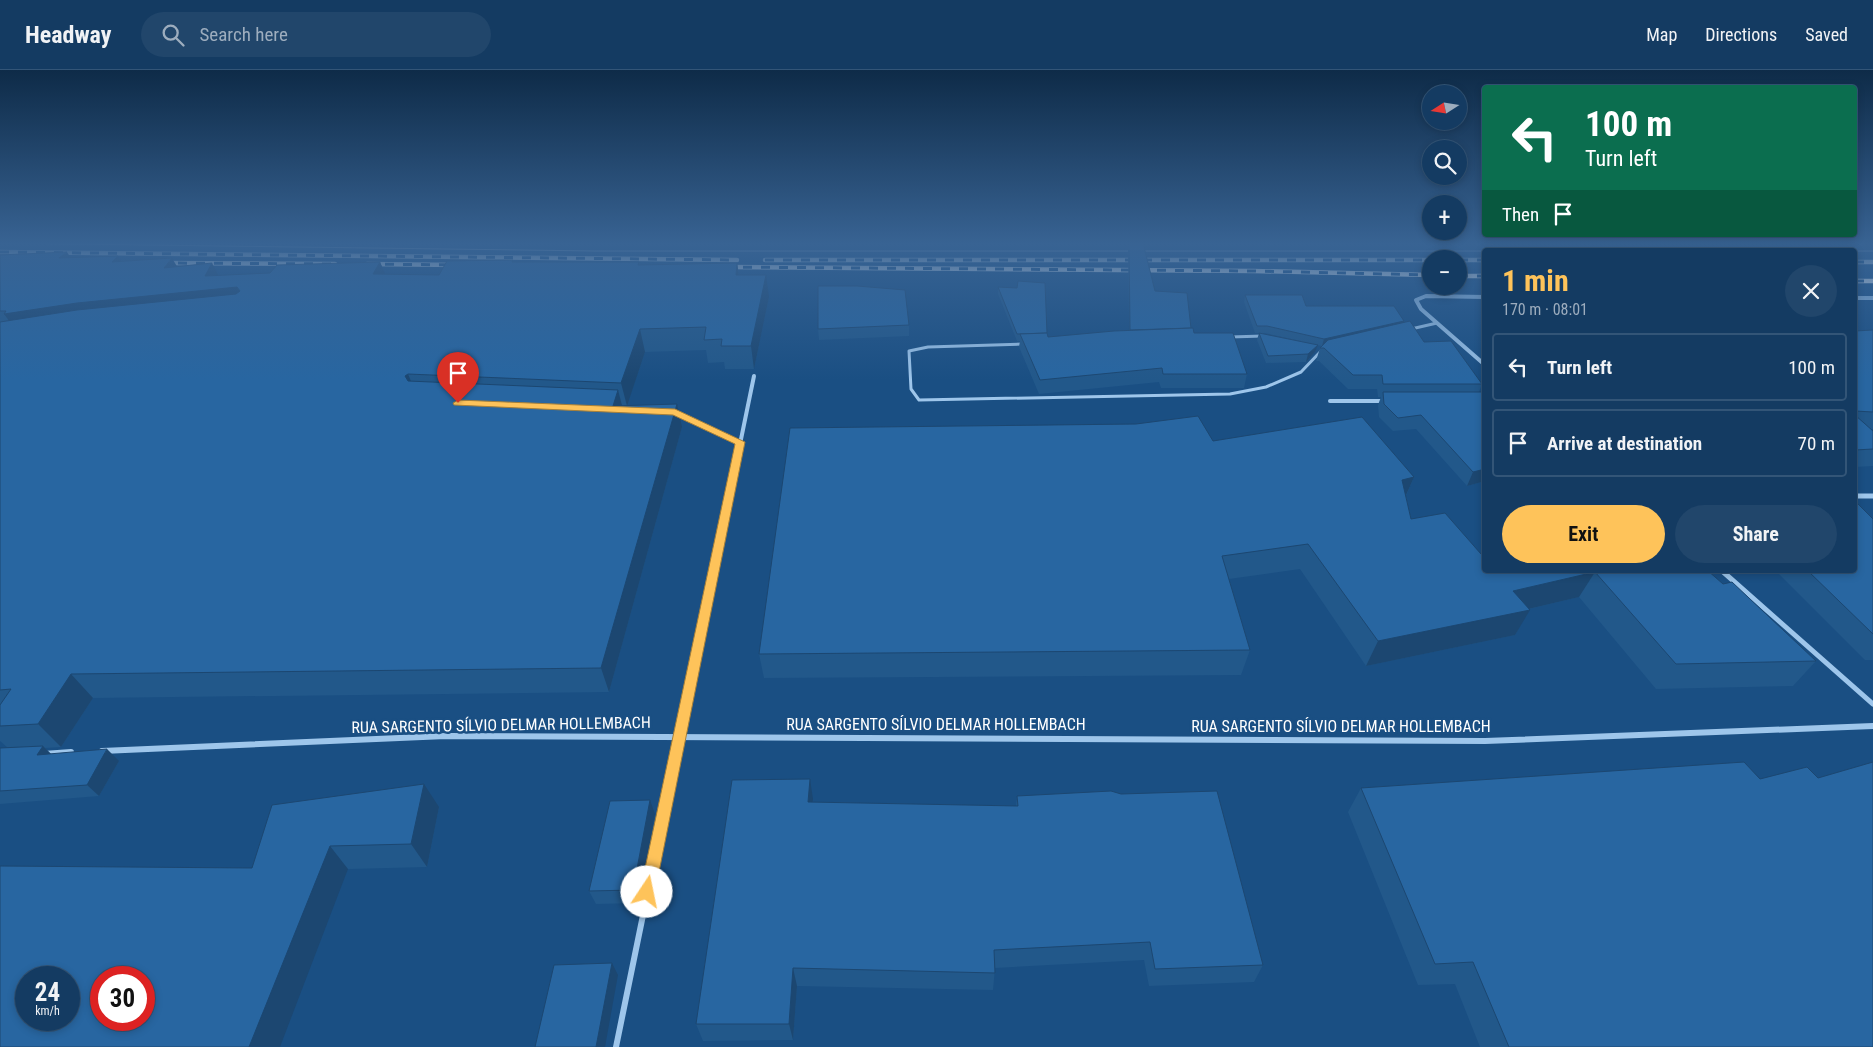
<!DOCTYPE html>
<meta charset="utf-8">
<style>
body{margin:0;font-family:"Roboto Condensed",sans-serif;background:#21466b;color:#f1f3f6;height:100vh;display:flex;flex-direction:column;font-size:19px;white-space:nowrap}
*{box-sizing:border-box;margin:0}
p{font-size:16px;color:#9dadbe}
.icon{flex:none;width:28px;height:28px;fill:none;stroke:currentColor;stroke-width:2;stroke-linecap:round;stroke-linejoin:round}
.map{position:relative;flex:1;overflow:hidden}
.panel{position:absolute;left:1482px;top:178px;width:375px;height:325px;display:flex;flex-direction:column;background:#143b62;border-radius:5px;box-shadow:0 2px 8px #0003,0 0 0 1px #357}
.panel>*{flex:none}
.hud{position:absolute;left:1482px;top:15px;width:375px;height:152px;border-radius:5px;box-shadow:0 2px 8px #0003,0 0 0 1px #357;background:#0b6e4f;color:#fff;overflow:hidden}
.needle{width:32px;rotate:258deg}
.controls{position:absolute;left:1422px;top:15px;display:grid;gap:10px}
.controls a{display:grid;place-items:center;width:45px;height:45px;border-radius:50%;background:#143b62;box-shadow:0 2px 8px #0003,0 0 0 1px #357;font-size:25px}
.speed{position:absolute;left:15px;top:896px;display:flex;gap:10px;font-size:25px;font-weight:700;text-align:center}
.speed>*{display:grid;place-content:center;width:65px;height:65px;border-radius:50%;background:#143b62;box-shadow:0 2px 8px #0003,0 0 0 1px #357;line-height:1}
.speed small{font-size:12px;font-weight:400}
.speed .limit{border:8px solid #d22;background:#fff;color:#111}
.pin{position:absolute;display:grid;place-items:center;width:42px;height:42px;color:#fff;margin:-51px -21px;border-radius:50% 50% 50% 0;rotate:-45deg;box-shadow:0 0 5px #0007}
.pin .icon{rotate:45deg}
.me{position:absolute;width:55px;margin:-28px;rotate:11deg;stroke-linejoin:round;filter:drop-shadow(0 0 4px #0008)}
.turn{display:flex;align-items:center;gap:18px;height:105px;padding:0 20px;font-size:22px}
.turn .icon{width:65px;height:65px;stroke-width:2.5}
.turn b{display:block;font-size:35px;line-height:42px}
.then{display:flex;align-items:center;height:48px;padding:0 20px;background:#0003;gap:10px;font-size:19px}
.round{display:grid;place-items:center;flex:none;width:52px;height:52px;border-radius:26px;background:#21466b}
.summary{display:flex;align-items:center;justify-content:space-between;height:85px;padding:0 20px}
h1{font-size:30px;font-weight:700;line-height:38px;color:#fec35a}
.button{display:flex;gap:10px;margin-top:auto;padding:10px 20px}
.button a{flex:1;height:58px;border-radius:30px;background:#fec35a;color:#111;font-size:20px;font-weight:700;line-height:58px;text-align:center}
.button a+a{background:#21466b;color:#f1f3f6}
ul{padding:0;list-style:none}
li{display:flex;align-items:center;gap:15px;height:68px;margin:0 10px 8px;padding:0 10px;border:2px solid #357;border-radius:5px}
li div{flex:1}
li b{display:block;font-size:19px}
li em{font-style:normal}
header{display:flex;align-items:center;gap:30px;box-sizing:border-box;height:70px;padding:0 25px;background:#143b62;border-bottom:1px solid #357}
header strong{font-size:24px}
nav{display:flex;gap:28px;margin-inline-start:auto;font-size:18px}
.search{width:350px;height:45px;background:#21466b;display:flex;align-items:center;gap:12px;box-sizing:border-box;padding:0 18px;border-radius:28px;color:#9dadbe;font-size:19px}
.map>svg:first-child{display:block}
</style>
<header>
<strong>Headway</strong>
<div class="search"><svg class="icon" aria-label="search" viewBox="0 0 24 24"><circle cx="10" cy="10" r="6"/><path d="M15 15l6 6"/></svg>Search here</div>
<nav><a>Map</a><a>Directions</a><a>Saved</a></nav>
</header>
<div class="map">
<svg width="1873" height="977" viewBox="0 0 1873 977">
<rect width="100%" height="100%" fill="#1a4f83"/>
<g fill="none" stroke-linecap="round" stroke-linejoin="round">
<g stroke="#9ec6eb" stroke-width="3">
<polyline points="1411,259 1437,253"/>
<polyline points="1230,267 1263,266"/>
<polyline points="1023,274 928,277 909,281 911,319 919,330 1230,324 1266,317 1301,302 1322,280"/>
<polyline points="677,343 740,372"/>
</g>
<g stroke="#9ec6eb" stroke-width="4">
<polyline points="1485,227 1426,226 1416,230 1421,239 1485,295"/>
<polyline points="1855,228 1873,228"/>
<polyline points="1330,331 1385,331"/>
<polyline points="739,379 754,306"/>
</g>
<g stroke="#9ec6eb" stroke-width="5">
<polyline points="1855,426 1873,426"/>
<polyline points="1721,500 1873,634"/>
<polyline points="685,641 739,377"/>
</g>
<g stroke="#9ec6eb" stroke-width="6">
<polyline points="102,681 446,666 1485,671 1873,656"/>
<polyline points="44,684 71,682"/>
<polyline points="616,977 685,640"/>
</g>
<g stroke="#fff" stroke-width="1">
<polyline points="0,173 596,181 1485,181"/>
<polyline points="1855,181 1873,181"/>
</g>
<g stroke="#fff" stroke-width="4.5">
<g id="rail">
<polyline points="0,182 737,190"/>
<polyline points="765,190 1431,190"/>
<polyline points="1459,190 1485,190"/>
<polyline points="1855,192 1873,192"/>
<polyline points="160,193 335,194"/>
<polyline points="367,194 460,195"/>
<polyline points="725,197 1254,201 1431,205"/>
<polyline points="1459,206 1485,206"/>
<polyline points="1855,211 1873,211"/>
</g>
</g>
<use href="#rail" stroke="#1a4f83" stroke-width="3" stroke-dasharray="9" stroke-linecap="butt"/>
</g>
<g fill="#22588a" fill-rule="evenodd">
<polygon points="1128,173 1143,173 1155,221 1194,263 1247,304 1244,318 1161,318 1159,312 1039,324 1019,277 1020,271 1017,271 998,224 998,217 1047,263 1048,267 1129,260"/>
<polygon points="0,185 71,188 121,191 177,197 219,206 270,203 380,192 385,204 439,205 513,190 514,192 639,192 640,195 737,193 739,205 769,227 754,299 725,299 724,292 708,293 706,280 645,282 627,335 682,357 609,622 93,628 61,677 45,678 51,684 119,691 99,726 0,734 0,678 8,678 0,671"/>
<path d="M1245,225L1306,236L1403,252L1424,272L1482,314L1479,322L1485,411L1467,416L1416,359L1393,361L1379,347L1378,335L1381,327H1378L1377,319H1348L1319,291H1316L1320,278L1322,276L1317,275L1315,282L1306,292L1266,293L1257,270L1259,263H1255L1244,232ZM1260,263H1265L1300,271Z"/>
<polygon points="909,255 909,266 819,270 818,259"/>
<polygon points="1873,260 1873,359 1871,359 1873,361 1873,396 1855,397 1855,261"/>
<polygon points="1213,371 1414,407 1406,426 1411,449 1481,484 1707,500 1723,514 1816,591 1793,616 1656,619 1579,527 1529,539 1515,565 1366,596 1300,499 1229,509 1250,580 1241,605 764,608 759,584"/>
<polygon points="1873,449 1873,590 1865,590 1776,501 1762,502 1760,500 1855,500"/>
<polygon points="1818,708 1873,977 1480,977 1455,914 1418,915 1348,742 1361,718"/>
<polygon points="1017,726 1263,895 1254,912 1149,916 1144,890 995,898 993,920 797,916 793,970 703,971 696,954 813,729 813,732 1016,736"/>
<polygon points="439,737 427,797 348,799 252,798"/>
<polygon points="655,744 639,833 596,834 589,821"/>
</g>
<g fill="#1c4771">
<polygon points="67,182 81,204 59,188"/>
<polygon points="118,186 131,208 112,192"/>
<polygon points="172,188 185,210 164,198"/>
<polygon points="380,192 390,215 373,204"/>
<polygon points="212,193 224,216 237,217 249,239 21,267 4,244 205,206"/>
<polygon points="737,193 740,215 736,205"/>
<polygon points="766,205 769,227 754,299 751,276"/>
<polygon points="1404,251 1401,258 1322,276 1324,269"/>
<polygon points="640,259 645,282 627,336 621,313"/>
<polygon points="1318,275 1315,282 1306,292 1308,284"/>
<polygon points="408,304 418,328 405,306"/>
<polygon points="618,320 624,343 613,336"/>
<polygon points="677,334 682,357 609,622 601,598"/>
<polygon points="1485,399 1485,411 1467,416 1473,402"/>
<polygon points="1414,407 1403,432 1402,410"/>
<polygon points="1595,502 1579,527 1499,546 1513,521"/>
<polygon points="1530,540 1515,565 1366,596 1378,571"/>
<polygon points="71,604 93,628 61,677 38,654"/>
<polygon points="43,676 55,688 37,685"/>
<polygon points="107,679 119,691 99,726 87,715"/>
<polygon points="810,709 813,729 811,752 808,732"/>
<polygon points="424,714 439,737 427,797 411,774"/>
<polygon points="650,730 655,744 639,833 633,820"/>
<polygon points="330,776 348,799 280,977 249,977"/>
<polygon points="612,893 618,905 605,977 596,977"/>
<polygon points="793,898 797,916 793,970 789,954"/>
</g>
<g fill="#2866a1" stroke="#1c4771" fill-rule="evenodd">
<polygon points="1129,173 1143,173 1155,221 1187,223 1191,258 1130,260"/>
<polygon points="67,182 59,188 118,186 112,192 172,188 164,198 212,193 205,206 270,203 277,195 380,192 373,204 439,205 447,191 513,190 512,192 639,192 638,195 737,193 736,205 766,205 751,276 721,276 722,269 704,270 706,257 640,259 621,313 408,304 405,306 408,311 618,320 613,336 677,334 601,598 71,604 38,654 0,656 0,635 11,619 0,620 0,252 77,240 236,224 240,221 237,217 77,233 4,244 6,241 0,241 0,185"/>
<polygon points="1018,211 1045,213 1047,263 1017,264 998,217 1017,218"/>
<polygon points="818,216 857,216 905,220 909,255 818,259"/>
<polygon points="1245,225 1302,225 1306,236 1394,236 1404,251 1324,269 1267,256 1257,256"/>
<polygon points="1410,251 1424,272 1451,271 1482,314 1383,314 1382,305 1353,305 1324,278 1320,278 1328,270"/>
<polygon points="1193,258 1194,263 1233,263 1247,304 1163,304 1162,298 1040,310 1020,264 1047,263 1048,267 1114,261"/>
<polygon points="1873,260 1873,342 1855,341 1855,261"/>
<polygon points="1259,263 1318,275 1308,284 1268,286"/>
<polygon points="1383,322 1485,322 1485,399 1473,402 1421,345 1398,348 1384,334"/>
<polygon points="1855,345 1873,361 1873,379 1855,380"/>
<polygon points="1198,346 1213,371 1362,347 1414,407 1402,410 1411,449 1445,443 1481,484 1485,483 1485,500 1707,500 1723,514 1732,512 1816,591 1676,594 1595,502 1513,521 1530,540 1378,571 1308,474 1222,486 1250,580 759,584 790,358 1136,354"/>
<polygon points="1855,431 1873,449 1873,564 1807,500 1855,500"/>
<polygon points="43,676 37,685 107,679 87,715 0,721 0,678"/>
<polygon points="1744,692 1760,709 1807,697 1818,708 1873,692 1873,977 1509,977 1473,892 1435,894 1361,718"/>
<polygon points="810,709 808,732 1018,736 1017,726 1111,721 1121,724 1217,721 1263,895 1155,899 1150,872 994,880 995,903 793,898 789,954 696,954 732,710"/>
<path d="M424,714L411,774L330,776L249,977H0V796L252,798L272,735ZM26,908H69V950H26ZM101,908H144V950H101Z"/>
<polygon points="650,730 633,820 589,821 610,731"/>
<polygon points="612,893 596,977 535,977 554,895"/>
</g>
<linearGradient id="sky" x2="0" y2="1"><stop stop-color="#0e2b48"/><stop offset="0.56" stop-color="#386393"/><stop offset="1" stop-color="#386393" stop-opacity="0"/></linearGradient>
<rect width="1873" height="310" fill="url(#sky)"/>
<polygon fill="#fec35a" stroke="#a57f3a" points="458,330 675,339 745,372 655,822 653,827 647,829 642,827 640,822 735,374 673,345 454,335 453,333"/>
<g text-anchor="middle" dominant-baseline="central" stroke-width="5" stroke-linejoin="round" paint-order="stroke">
<g font-size="16" fill="#fff" stroke="#1a4f83">
<text x="936" y="654">RUA SARGENTO SÍLVIO DELMAR HOLLEMBACH</text>
<text transform="translate(501 655) rotate(-1)">RUA SARGENTO SÍLVIO DELMAR HOLLEMBACH</text>
<text x="1341" y="656">RUA SARGENTO SÍLVIO DELMAR HOLLEMBACH</text>
</g>
</g>
</svg>
<div class="controls">
<a><svg class="needle" viewBox="-14 -14 28 28"><path d="M0-13l5 13h-10z" fill="#e53935"/><path d="M0 13l5-13h-10z" fill="#9dadbe"/></svg></a>
<a><svg class="icon" aria-label="search" viewBox="0 0 24 24"><circle cx="10" cy="10" r="6"/><path d="M15 15l6 6"/></svg></a>
<a>+</a>
<a>−</a>
</div>
<div class="speed"><div>24<small>km/h</small></div><div class="limit">30</div></div>
<div class="pin" style="left:458px;top:333px;background:#d93025"><svg class="icon" aria-label="arrive" viewBox="0 0 24 24"><path d="M6 21V4h12l-3 4 3 4H6"/></svg></div>
<svg class="me" style="left:647px;top:822px" viewBox="-20 -20 40 40"><circle r="19" fill="#fff"/><path d="M0-13L10 11 0 6-10 11z" fill="#fec35a"/></svg>
<div class="hud">
<div class="turn"><svg class="icon" aria-label="left" viewBox="0 0 24 24"><path d="M17 20v-9H6M10 6l-5 5 5 5"/></svg><div><b>100 m</b>Turn left</div></div>
<div class="then">Then<svg class="icon" aria-label="arrive" viewBox="0 0 24 24"><path d="M6 21V4h12l-3 4 3 4H6"/></svg></div>
</div>
<section class="panel">
<div class="summary"><div><h1>1 min</h1><p>170 m · 08:01</p></div><a class="round"><svg class="icon" aria-label="close" viewBox="0 0 24 24"><path d="M6 6l12 12M18 6L6 18"/></svg></a></div>
<ul>
<li><svg class="icon" aria-label="left" viewBox="0 0 24 24"><path d="M17 20v-9H6M10 6l-5 5 5 5"/></svg><div><b>Turn left</b></div><em>100 m</em></li>
<li><svg class="icon" aria-label="arrive" viewBox="0 0 24 24"><path d="M6 21V4h12l-3 4 3 4H6"/></svg><div><b>Arrive at destination</b></div><em>70 m</em></li>
</ul>
<div class="button"><a>Exit</a><a>Share</a></div>
</section>
</div>
